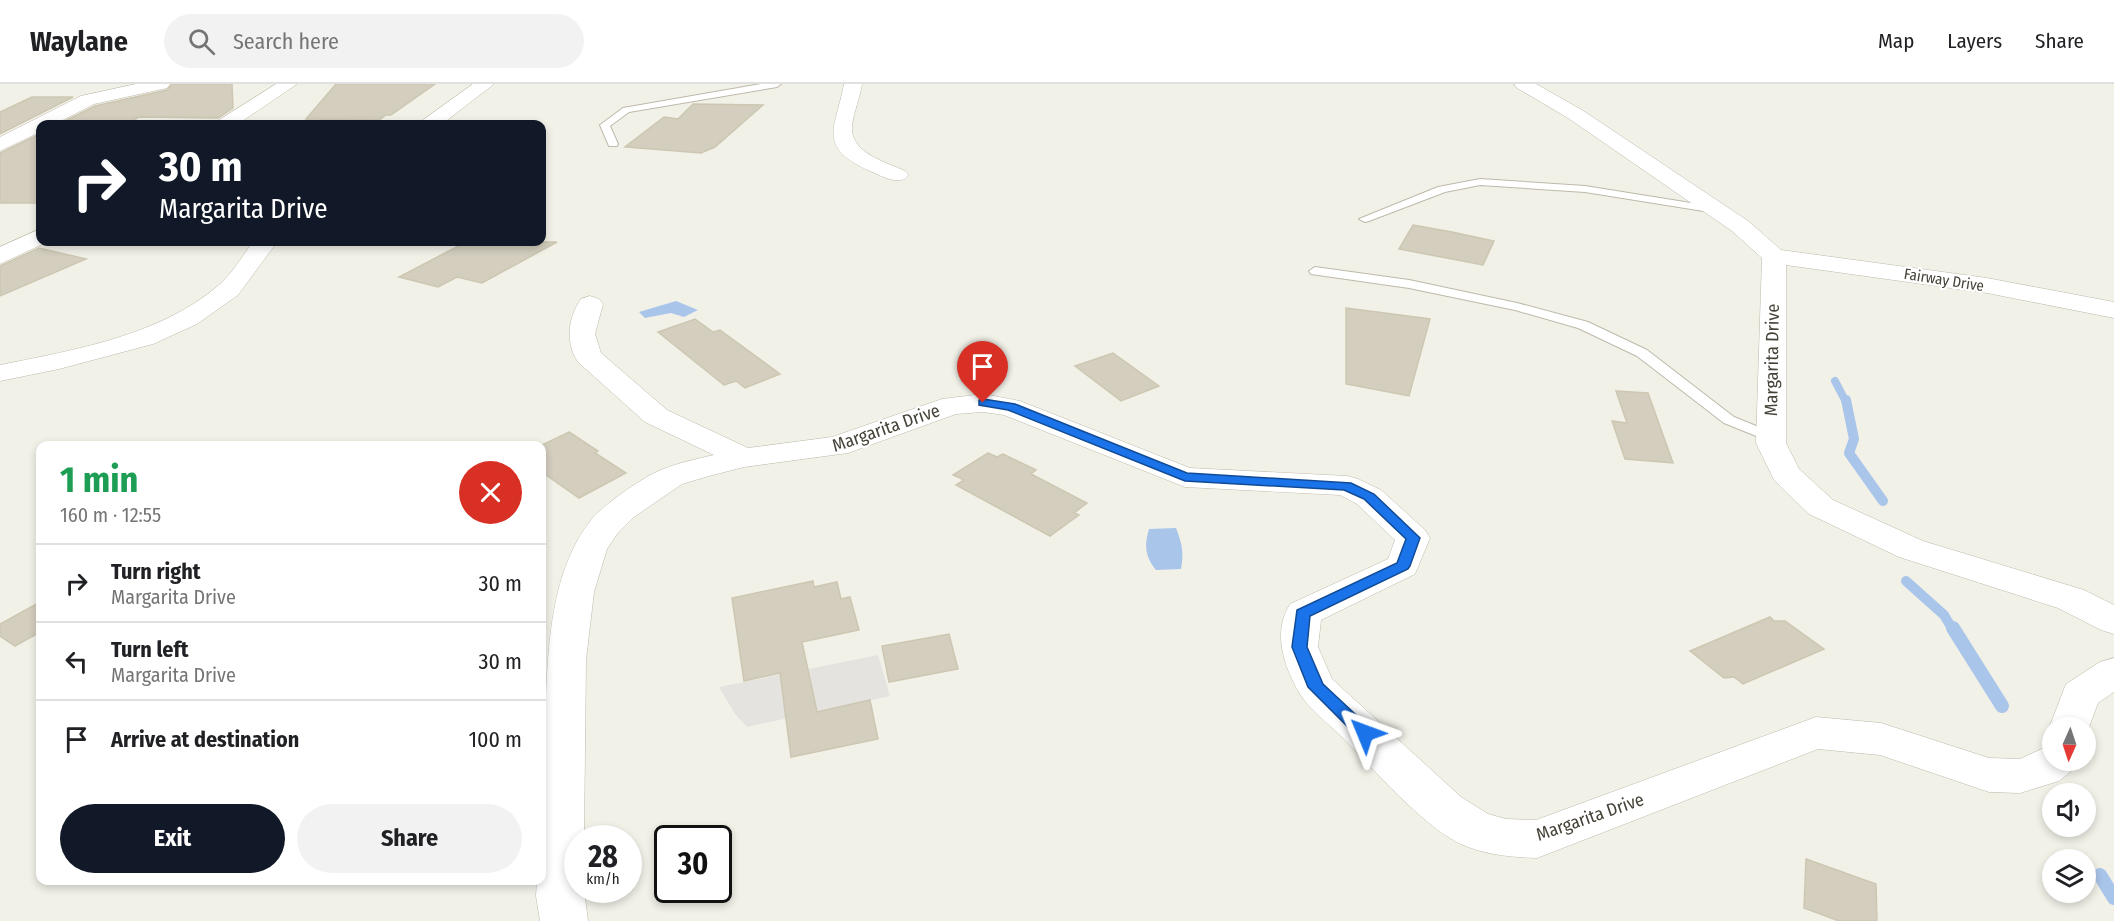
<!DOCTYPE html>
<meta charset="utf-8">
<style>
body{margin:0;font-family:"Fira Sans Condensed",sans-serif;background:#f2f2f2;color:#202124;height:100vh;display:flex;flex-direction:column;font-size:22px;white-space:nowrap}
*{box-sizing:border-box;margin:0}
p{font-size:20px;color:#757577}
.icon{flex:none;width:33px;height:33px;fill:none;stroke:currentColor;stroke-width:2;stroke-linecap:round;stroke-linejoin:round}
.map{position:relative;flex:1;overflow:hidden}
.details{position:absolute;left:36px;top:357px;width:510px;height:444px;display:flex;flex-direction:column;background:#fff;border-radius:12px;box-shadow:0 3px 9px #0003}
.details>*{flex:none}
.banner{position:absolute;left:36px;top:36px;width:510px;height:126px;border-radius:12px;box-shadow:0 3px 9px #0003;background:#111827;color:#fff;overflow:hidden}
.needle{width:39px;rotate:183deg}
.fabs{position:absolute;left:2042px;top:633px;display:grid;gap:12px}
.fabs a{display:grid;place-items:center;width:54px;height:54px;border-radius:50%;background:#fff;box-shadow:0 3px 9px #0003;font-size:30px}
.speed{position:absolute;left:564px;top:741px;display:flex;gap:12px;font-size:30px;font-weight:700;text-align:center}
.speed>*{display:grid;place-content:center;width:78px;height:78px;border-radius:50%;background:#fff;box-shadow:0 3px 9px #0003;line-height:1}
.speed small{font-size:15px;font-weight:400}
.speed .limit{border:3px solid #111;border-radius:9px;background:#fff;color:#111}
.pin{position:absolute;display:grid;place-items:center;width:51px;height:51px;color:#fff;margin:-62px -26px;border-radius:50% 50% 50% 0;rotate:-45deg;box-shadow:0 0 6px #0007}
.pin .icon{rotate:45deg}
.me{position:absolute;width:66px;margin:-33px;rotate:314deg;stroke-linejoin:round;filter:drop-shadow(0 0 4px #0008)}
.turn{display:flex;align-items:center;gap:21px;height:126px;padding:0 24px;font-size:27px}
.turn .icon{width:78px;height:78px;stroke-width:2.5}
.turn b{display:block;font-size:42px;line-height:51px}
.round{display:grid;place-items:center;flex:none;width:63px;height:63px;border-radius:32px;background:#f2f2f2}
.overview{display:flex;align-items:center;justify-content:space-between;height:102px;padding:0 24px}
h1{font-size:36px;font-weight:700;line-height:45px;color:#1e9e55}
.action{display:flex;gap:12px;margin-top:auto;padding:12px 24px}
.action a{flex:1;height:69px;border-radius:36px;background:#111827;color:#fff;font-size:24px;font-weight:700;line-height:69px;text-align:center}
.action a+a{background:#f2f2f2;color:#202124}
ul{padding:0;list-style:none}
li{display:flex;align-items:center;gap:18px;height:78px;padding:0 24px;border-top:2px solid #e0e0e0}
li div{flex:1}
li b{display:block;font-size:22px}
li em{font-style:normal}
header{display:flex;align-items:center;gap:36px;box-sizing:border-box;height:84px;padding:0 30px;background:#fff;border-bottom:2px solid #e0e0e0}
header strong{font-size:28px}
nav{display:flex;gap:33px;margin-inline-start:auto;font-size:21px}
.search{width:420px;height:54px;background:#f2f2f2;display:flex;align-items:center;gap:15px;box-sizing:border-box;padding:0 21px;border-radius:33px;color:#757577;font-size:22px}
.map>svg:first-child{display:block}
</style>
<header>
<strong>Waylane</strong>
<div class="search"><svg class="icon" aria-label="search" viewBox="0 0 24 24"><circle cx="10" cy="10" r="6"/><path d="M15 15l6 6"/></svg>Search here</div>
<nav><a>Map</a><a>Layers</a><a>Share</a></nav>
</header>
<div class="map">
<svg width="2114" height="837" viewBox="0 0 2114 837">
<rect width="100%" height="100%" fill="#f2f1e8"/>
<polygon fill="#e4e3df" points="878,571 890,612 747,643 735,630 719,603"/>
<g fill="#aac5ea">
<polygon points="676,217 698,226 684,233 671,229 645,234 639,228"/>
<path d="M1176,444C1182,459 1184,469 1181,485L1156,486C1145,473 1144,461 1149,445Z"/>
</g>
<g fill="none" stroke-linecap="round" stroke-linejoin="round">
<polyline stroke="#aac5ea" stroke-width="8" points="1835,297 1846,318"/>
<g stroke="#aac5ea" stroke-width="10">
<polyline points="1846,316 1854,355 1849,369 1883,417"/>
<polyline points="1906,497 1944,531 1953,546"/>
</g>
<g stroke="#aac5ea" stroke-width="14">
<polyline points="1953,544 2002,622"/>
<polyline points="2100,791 2114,814"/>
</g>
</g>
<g fill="#d3cebe" stroke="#cdc7b2" stroke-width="1.5">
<polygon points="172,0 232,0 233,24 218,34 139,33 126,40 59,40 95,22 167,6"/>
<polygon points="336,0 435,0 391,31 386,31 379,36 306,35"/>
<polygon points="32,13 73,13 0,50 0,28"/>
<polygon points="693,20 763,21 715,63 701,69 625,63 664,33 678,35"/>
<polygon points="40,50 40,119 0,119 0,69"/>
<polygon points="1413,141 1452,148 1494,157 1483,181 1399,165"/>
<polygon points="466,158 557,158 482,199 457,193 438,203 399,193"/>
<polygon points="39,164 86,175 0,212 0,182"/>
<polygon points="1346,224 1430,235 1409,312 1346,300"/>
<polygon points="695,235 713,248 720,246 780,290 745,304 736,297 724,301 658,248"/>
<polygon points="1113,269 1159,302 1121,317 1075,282"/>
<polygon points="1616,307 1648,309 1673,379 1625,375 1612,337 1627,339"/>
<polygon points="569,348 598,367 595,369 626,389 579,414 542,388 542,361"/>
<polygon points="988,369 997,373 1003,370 1036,386 1031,390 1087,419 1074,429 1079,431 1050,452 956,401 964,396 953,391"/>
<polygon points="813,497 814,503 837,498 841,515 850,513 859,546 802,558 817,628 870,616 878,655 791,673 780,589 744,597 732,514"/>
<polygon points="40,518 40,548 15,562 0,552 0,540"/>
<polygon points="1770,533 1774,537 1785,537 1824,565 1743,600 1734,593 1724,594 1690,567"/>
<polygon points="949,550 958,585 889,598 882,562"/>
<polygon points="1806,775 1876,800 1877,837 1839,837 1804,824"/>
</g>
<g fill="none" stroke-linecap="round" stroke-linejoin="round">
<g stroke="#bdbaab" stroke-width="2">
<g id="service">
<polygon points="761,0 781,0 777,3 629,28 610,42 618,60 617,62 609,62 600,41 623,24"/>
<polygon points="1480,95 1585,102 1716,123 1722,126 1716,129 1585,108 1480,101 1445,108 1369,137 1365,138 1359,135 1438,103"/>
<polygon points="1315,183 1409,196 1517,219 1588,238 1647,266 1734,333 1776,350 1779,353 1776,356 1766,356 1724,339 1637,272 1578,244 1515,226 1409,204 1311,190 1309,187"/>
</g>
</g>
<g stroke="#bdbaab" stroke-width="1">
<g id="minor">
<polygon points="136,0 170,0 167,4 94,20 55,40 40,40 40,48 0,67 0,53 81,12"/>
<polygon points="276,0 297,0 238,40 216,40 219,36"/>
<polygon points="473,0 494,0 442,40 421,40 423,36"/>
<path d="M844,0H862C860,14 854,27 852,41C849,69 886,78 905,87L909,91L905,95C893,99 882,92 870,87C816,63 836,44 844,0Z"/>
<polygon points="1514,0 1536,0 1582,26 1748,137 1781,166 1987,194 2114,218 2114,234 1987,209 1786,181 1786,359 1799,385 1833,416 1923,457 2084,506 2114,521 2114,550 2101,546 2058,524 1899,473 1809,430 1774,396 1756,359 1762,174 1732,147 1568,34 1517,4"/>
<polygon points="40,145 40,158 47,158 0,180 0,163"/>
<path d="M253,158H277L238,211L197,240L153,260L59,285L0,297V281C74,266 160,252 219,201C232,190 243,171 253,158Z"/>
<path d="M590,212L599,215L603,220L595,250L601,269L667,326L748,364L832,353L942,315L983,310L1020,317L1190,384L1347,392L1358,395L1381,406L1425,446L1430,454L1415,490L1321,536L1318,563L1332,595L1461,713L1488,730L1506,735L1536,736L1816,633L1881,639L1989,674L2020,675L2052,660V676H2076L2070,688L2059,697L2020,709L1989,708L1880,671L1818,665L1537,774C1511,773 1485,771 1461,760C1422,742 1373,684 1342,653C1329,640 1310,626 1300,610C1284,583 1272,549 1290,520L1388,475L1395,456L1357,420L1340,411L1185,403L1004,331L983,328L956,330L848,369L744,383L709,392L682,400L634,433L617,450L607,465L594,508L586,576L584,754H578V806H584L588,837H540L536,812L537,796H542C542,743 542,690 545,637C548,571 548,491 591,436C603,421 643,393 661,386C678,379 696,375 714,371L645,338L578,278C565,259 568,233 581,215Z"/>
<polygon points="2114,574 2114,608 2098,619 2085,654 2085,644 2052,644 2052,649 2049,644 2066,600 2100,578"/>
</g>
</g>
<use href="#service" fill="#fff" fill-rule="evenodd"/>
<use href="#minor" fill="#fff" fill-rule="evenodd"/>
</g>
<polygon fill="#1a73e8" stroke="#114b97" stroke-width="1.5" points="983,315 1015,320 1187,389 1351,399 1374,410 1420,454 1410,482 1408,485 1310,532 1307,563 1323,600 1371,645 1373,649 1371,654 1365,656 1359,654 1308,603 1292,563 1297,526 1397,479 1406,455 1364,415 1344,406 1185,397 1008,326 979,321 979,316"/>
<g text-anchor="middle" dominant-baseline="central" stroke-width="4.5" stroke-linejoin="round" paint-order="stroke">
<g font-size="15" fill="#454237" stroke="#fff">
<text transform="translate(1944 196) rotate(9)">Fairway Drive</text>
</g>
<g font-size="18" fill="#454237" stroke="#fff">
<text transform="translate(1772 276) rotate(-89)">Margarita Drive</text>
<text transform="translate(886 344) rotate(-19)">Margarita Drive</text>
<text transform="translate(1590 733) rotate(-19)">Margarita Drive</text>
</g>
</g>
</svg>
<div class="fabs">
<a><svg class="needle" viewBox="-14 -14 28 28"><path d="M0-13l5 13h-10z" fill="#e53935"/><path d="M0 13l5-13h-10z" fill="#757577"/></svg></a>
<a><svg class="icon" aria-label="sound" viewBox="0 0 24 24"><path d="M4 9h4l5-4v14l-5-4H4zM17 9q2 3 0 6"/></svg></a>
<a><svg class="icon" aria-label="layers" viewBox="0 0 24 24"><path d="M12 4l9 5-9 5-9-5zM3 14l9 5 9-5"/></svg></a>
</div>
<div class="speed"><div>28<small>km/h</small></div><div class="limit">30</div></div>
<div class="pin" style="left:983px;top:319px;background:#d93025"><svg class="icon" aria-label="arrive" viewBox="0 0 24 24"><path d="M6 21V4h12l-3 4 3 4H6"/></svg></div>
<svg class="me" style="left:1365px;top:649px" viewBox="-20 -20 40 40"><path d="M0-17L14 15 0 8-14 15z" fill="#1a73e8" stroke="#fff" stroke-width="4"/></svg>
<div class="banner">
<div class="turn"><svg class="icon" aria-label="right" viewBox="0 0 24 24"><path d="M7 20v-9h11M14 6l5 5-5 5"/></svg><div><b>30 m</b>Margarita Drive</div></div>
</div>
<section class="details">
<div class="overview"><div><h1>1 min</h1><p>160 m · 12:55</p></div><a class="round" style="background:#d93025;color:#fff"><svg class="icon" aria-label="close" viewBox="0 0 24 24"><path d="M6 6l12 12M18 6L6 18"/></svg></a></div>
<ul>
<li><svg class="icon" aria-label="right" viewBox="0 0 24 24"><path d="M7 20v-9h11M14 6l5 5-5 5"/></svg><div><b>Turn right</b><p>Margarita Drive</p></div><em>30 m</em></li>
<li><svg class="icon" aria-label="left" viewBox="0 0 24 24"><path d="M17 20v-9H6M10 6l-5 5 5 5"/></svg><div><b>Turn left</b><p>Margarita Drive</p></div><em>30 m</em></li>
<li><svg class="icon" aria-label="arrive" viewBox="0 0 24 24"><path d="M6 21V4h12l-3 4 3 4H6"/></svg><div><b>Arrive at destination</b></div><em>100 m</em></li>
</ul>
<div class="action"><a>Exit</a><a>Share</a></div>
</section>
</div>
